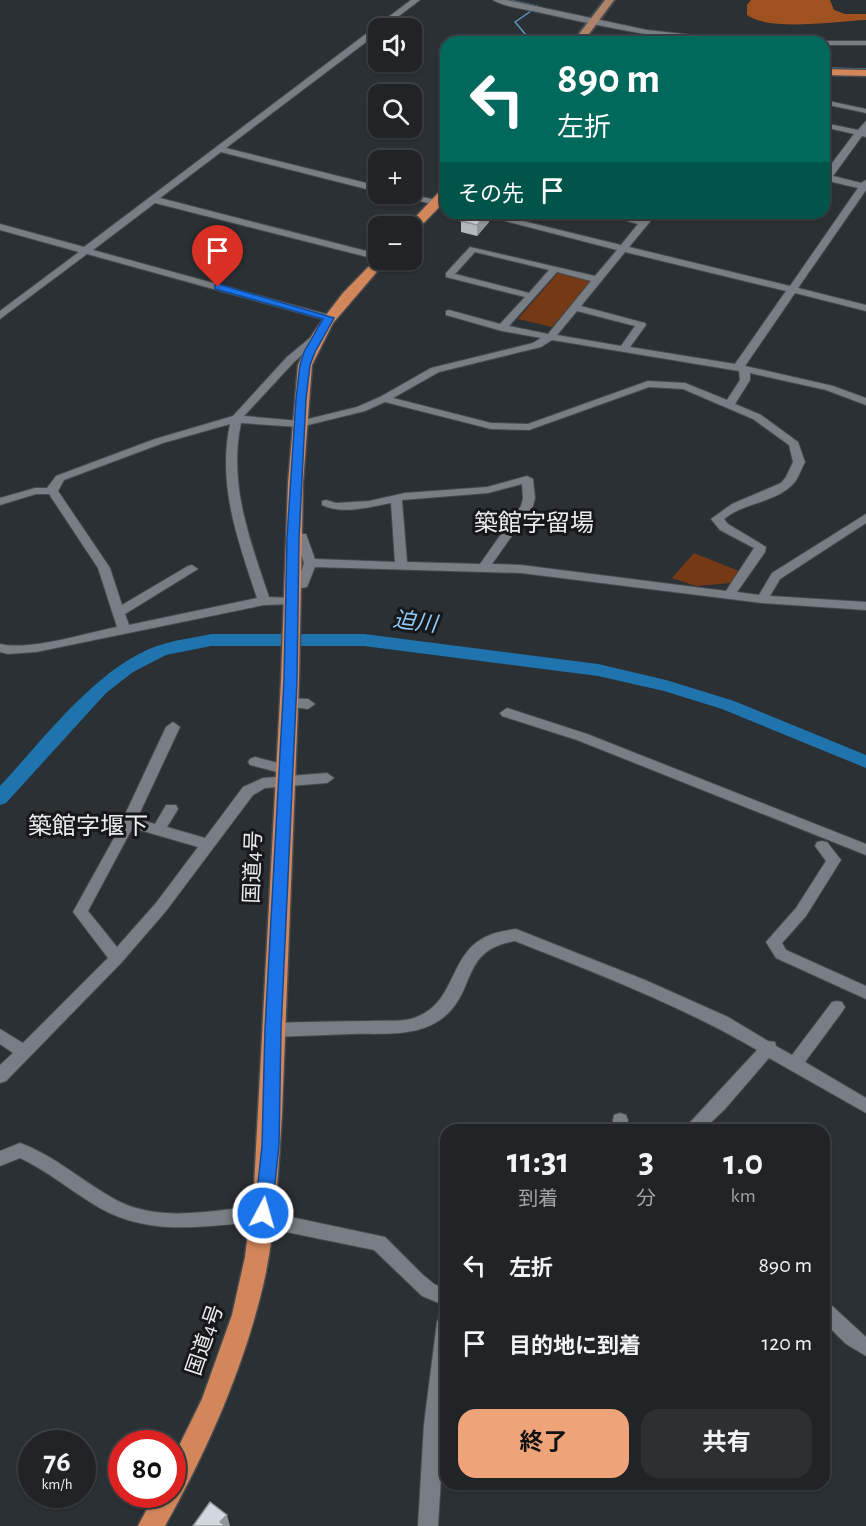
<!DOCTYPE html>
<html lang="ja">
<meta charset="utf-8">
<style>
body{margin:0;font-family:"Alegreya Sans","Noto Sans JP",sans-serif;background:#2d3033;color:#f1f3f6;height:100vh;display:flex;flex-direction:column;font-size:22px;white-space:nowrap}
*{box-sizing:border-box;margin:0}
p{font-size:20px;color:#a2a4a7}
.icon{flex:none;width:33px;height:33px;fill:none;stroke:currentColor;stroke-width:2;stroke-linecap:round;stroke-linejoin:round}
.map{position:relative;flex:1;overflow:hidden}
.drawer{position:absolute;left:440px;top:1124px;width:390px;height:366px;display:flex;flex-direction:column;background:#202427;border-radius:18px;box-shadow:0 2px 4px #0004,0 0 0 2px #3d4144}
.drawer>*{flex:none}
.top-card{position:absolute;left:440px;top:36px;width:390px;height:183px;border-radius:18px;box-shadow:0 2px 4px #0004,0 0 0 2px #3d4144;background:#00695c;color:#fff;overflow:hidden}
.buttons{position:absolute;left:368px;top:18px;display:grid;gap:12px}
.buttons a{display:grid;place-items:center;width:54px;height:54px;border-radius:12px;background:#202427;box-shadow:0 2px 4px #0004,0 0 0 2px #3d4144;font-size:30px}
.speed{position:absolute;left:18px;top:1430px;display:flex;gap:12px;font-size:30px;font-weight:700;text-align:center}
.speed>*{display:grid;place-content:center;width:78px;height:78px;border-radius:50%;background:#202427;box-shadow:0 2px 4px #0004,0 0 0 2px #3d4144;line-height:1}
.speed small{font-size:15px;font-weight:400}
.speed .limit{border:9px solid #d22;background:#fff;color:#111}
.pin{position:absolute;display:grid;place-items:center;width:51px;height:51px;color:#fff;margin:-62px -26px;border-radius:50% 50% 50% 0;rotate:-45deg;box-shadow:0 0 6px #0007}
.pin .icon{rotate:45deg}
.me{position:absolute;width:66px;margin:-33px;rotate:6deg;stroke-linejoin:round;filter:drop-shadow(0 0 4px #0008)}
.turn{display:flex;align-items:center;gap:21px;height:126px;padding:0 18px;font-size:27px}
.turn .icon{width:78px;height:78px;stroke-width:2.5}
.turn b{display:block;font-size:42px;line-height:51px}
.then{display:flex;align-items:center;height:57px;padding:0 18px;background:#0003;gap:12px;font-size:22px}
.eta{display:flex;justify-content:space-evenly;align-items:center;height:102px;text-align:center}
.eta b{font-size:36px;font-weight:700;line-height:42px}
.primary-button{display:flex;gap:12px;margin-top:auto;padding:12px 18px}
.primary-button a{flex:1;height:69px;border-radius:18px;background:#efa378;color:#111;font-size:24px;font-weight:700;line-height:69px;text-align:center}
.primary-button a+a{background:#2d3033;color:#f1f3f6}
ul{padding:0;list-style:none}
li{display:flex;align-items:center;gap:18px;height:78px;padding:0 18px}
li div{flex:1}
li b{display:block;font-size:22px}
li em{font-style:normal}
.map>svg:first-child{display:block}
</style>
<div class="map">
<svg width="866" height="1526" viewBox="0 0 866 1526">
<rect width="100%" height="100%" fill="#2b3034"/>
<g fill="#753a15">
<polygon points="558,273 591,281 552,327 518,319"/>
<polygon points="694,553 739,571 731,583 696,586 672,578"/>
</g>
<path fill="#9f5220" d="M751,0H830L834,10L845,14H866V20C836,21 770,32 747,15V5Z"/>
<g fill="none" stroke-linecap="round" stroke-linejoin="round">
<g stroke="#5c98c2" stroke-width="1.5">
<polyline points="509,0 537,6"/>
<polyline points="532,42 515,22 534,9"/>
<polyline points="824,68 866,69"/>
</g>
<path fill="#1f74ae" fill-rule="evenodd" d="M211,634H364L598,664L666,680L734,701L866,755V768L722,709L664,691L598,676L364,646H211L166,655L133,672L106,693L6,803L0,805V786C43,740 97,667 157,646C174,640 193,638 211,634Z"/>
<g stroke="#474b4f" stroke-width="2">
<g id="minor">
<polygon points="411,0 420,0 383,28 378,28 378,33 226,148 378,186 378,192 221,152 160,198 378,254 379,260 155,203 93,250 333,316 333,320 325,320 87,254 0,319 0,311 79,252 0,230 0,224 84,247"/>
<path d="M493,0H507L647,30L738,40L742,42C673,42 608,28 542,13C527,9 506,8 493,0Z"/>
<polygon points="824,41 866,41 866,45 824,45 824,42 821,42"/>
<polygon points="824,100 866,109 866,113 824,104"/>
<path d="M866,121V137L862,136L833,176L861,183L866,180V190L798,288L866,305V311L795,293L745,366L833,386L866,398V405L826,390L750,373V380L735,404L761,415L798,442L805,462C801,469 799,477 794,483C776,503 744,502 724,519L728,524L766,547L765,552L737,592L759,595L772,573L866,514V523L780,579L770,596L866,602V610L762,603L521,573L315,567L307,587L292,590L286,586L288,583L298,581L304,563L297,541H289L287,538L293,534H306L315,559L395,562L391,503C369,507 343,515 322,505V501L326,500L336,503L369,501L405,493L487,487L527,476L533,479L535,498L533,506L492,564L521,565L726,591L754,548L720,530L711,519L732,504L781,483L786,477L793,462L789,445L753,419L683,389L649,387L529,430L491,429L385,402L365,411L300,427L241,423C228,484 250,540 269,597L295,598L297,601L295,604L264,605L36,652L8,654L0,652V644C30,651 86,633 117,627L98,568L49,494H36L0,505V498L35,488H47L56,476L155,439L233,416L287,357L311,337L315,336L320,339L294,362L244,416L300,421L357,407L380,397L431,368L533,343L541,338L502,331L446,315V311L449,310L500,324L525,297L446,277V273L470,247L595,276L617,250L474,213H490L621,245L638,224L599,213H615L642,220L647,213H657L629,247L790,286L858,188L824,180V174L854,134L824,127V123L858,130ZM475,252L549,270L529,293L455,274ZM625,252L786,291L735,364L630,347L646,325L645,323L581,306ZM557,272L591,281L548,334L509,326ZM577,311L635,326L621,346L557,335ZM552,340L739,371L740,380L727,400L685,383L648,381L528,424L491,423L393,398L439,372L541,347ZM230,424C217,485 238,541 257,598L129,625L125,614L198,569L192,565L188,566L122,605L110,568L58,491L64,480L163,443ZM522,484L523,498L521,506L480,564L407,562L402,500L488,493Z"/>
<polygon points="394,194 408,194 446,202 446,208"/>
<polygon points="289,698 308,699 315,704 308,709 284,706 282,703"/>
<polygon points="507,708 587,734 866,844 866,855 577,740 502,716 500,713"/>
<path d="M173,722L180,727L136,821L141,820L155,824L166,805H176L178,809L167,827L205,838L243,787L263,778L327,773L334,778L327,783L265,788L253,795L166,911L122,962L6,1081L0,1083V1065L13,1053L0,1044V1029L23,1043L108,958L73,912L114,838L166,727ZM134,825L136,829L198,847L156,903L117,947L88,911Z"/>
<polygon points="255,757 290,766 292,769 285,774 250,765 248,762 250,759"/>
<polygon points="822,841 827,842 841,860 806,916 782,943 786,950 866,986 866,999 776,958 766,942 796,908 826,861 815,846 817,842"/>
<path d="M516,929L645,980L728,1017L768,1041L775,1042L776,1046L792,1055L832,1002L837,1001L842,1002L845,1007L842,1012L805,1062L866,1098V1113L769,1058L725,1109L703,1130H683L757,1050C680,1005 598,974 515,941C460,950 477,990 444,1017C418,1038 382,1033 351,1034C325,1035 299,1036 273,1037L267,1035L265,1030L267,1025L273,1023C305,1022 337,1021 369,1021C385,1020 405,1023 419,1016C452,1002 451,961 477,942C489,933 502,931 516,929Z"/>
<polygon points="620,1113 626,1115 628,1120 627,1130 611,1130 614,1115"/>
<path d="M20,1143C56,1156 84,1183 118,1201C162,1223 217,1210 263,1205L269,1207L272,1213L385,1237L422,1274L434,1284L446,1289V1306L422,1296L374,1250L262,1227L255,1222C200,1227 147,1236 98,1207C71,1191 48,1171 20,1158L0,1166V1151Z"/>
<polygon points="824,1301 830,1304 866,1337 866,1356 846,1344 824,1322"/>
<polygon points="446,1314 446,1399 438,1526 418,1526 424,1424 437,1322 440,1316"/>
</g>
</g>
<g stroke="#474b4f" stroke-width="4">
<polygon id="major" points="605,0 614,0 583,42 573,42"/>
</g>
<g stroke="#474b4f" stroke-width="3">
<g id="highway">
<polygon points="824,69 866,70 866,76 824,75"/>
<polygon points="442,189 446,189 446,200 415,232 411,233 411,226 407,226"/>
<path d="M378,257V260H387L333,323L312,365L303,483L299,680L282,1114C278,1172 276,1230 263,1286C243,1370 207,1451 165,1526H138L155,1494H172V1460L202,1399L232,1315L245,1257L254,1186L281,680L288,483L298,365L312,335L323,319L343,293Z"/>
</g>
</g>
<use href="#minor" fill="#787e83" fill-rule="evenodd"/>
<use href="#major" fill="#ae836a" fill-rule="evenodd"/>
<use href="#highway" fill="#d2865a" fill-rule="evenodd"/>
</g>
<polygon fill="#b4b9be" points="461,221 489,222 477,236 461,232"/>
<g fill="#92969b">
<polygon points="488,213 490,213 489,222 477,236 477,225"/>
<polygon points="227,1515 230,1526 221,1526 220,1522"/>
</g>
<g fill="#d1d7dd" stroke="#92969b" stroke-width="1.5">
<polygon points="465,213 488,213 477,225 461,221"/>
<polygon points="210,1502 227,1515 220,1522 226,1526 193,1526"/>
</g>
<polygon fill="#1a73e8" stroke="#114b97" stroke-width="1.5" points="218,284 334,318 315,352 310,365 306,399 299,538 297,680 281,1030 279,1145 272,1213 269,1218 263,1221 257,1218 255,1213 262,1145 265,1030 284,680 287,538 296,399 300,365 304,352 323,319 215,289 215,285"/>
<g text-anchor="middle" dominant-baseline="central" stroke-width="6" stroke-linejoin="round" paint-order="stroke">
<g font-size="21" fill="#eaedf0" stroke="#16181a">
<text transform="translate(253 867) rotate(-88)">国道4号</text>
<text transform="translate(205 1340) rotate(-71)">国道4号</text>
</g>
<g font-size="22" font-style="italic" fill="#90c9f8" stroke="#16181a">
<text transform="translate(415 622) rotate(7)">迫川</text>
</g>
<g font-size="24" fill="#eaedf0" stroke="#16181a">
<text x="534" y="524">築館字留場</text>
<text x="88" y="827">築館字堰下</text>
</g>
</g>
</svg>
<div class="buttons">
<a><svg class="icon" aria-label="sound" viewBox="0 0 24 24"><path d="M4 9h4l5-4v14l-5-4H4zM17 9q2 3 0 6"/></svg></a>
<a><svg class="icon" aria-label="search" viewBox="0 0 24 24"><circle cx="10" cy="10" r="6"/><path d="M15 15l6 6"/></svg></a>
<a>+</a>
<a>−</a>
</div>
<div class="speed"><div>76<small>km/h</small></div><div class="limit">80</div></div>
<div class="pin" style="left:218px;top:287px;background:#d93025"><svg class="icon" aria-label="arrive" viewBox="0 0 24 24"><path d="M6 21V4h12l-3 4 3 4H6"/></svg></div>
<svg class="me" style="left:263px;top:1213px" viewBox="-20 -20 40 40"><circle r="17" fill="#1a73e8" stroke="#fff" stroke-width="3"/><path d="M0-11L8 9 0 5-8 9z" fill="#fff"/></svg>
<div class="top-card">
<div class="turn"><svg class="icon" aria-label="left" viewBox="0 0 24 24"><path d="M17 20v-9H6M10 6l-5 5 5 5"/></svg><div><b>890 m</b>左折</div></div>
<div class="then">その先<svg class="icon" aria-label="arrive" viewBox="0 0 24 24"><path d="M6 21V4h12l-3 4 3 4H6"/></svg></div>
</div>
<section class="drawer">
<div class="eta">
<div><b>11:31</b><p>到着</p></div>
<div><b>3</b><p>分</p></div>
<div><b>1.0</b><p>km</p></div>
</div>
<ul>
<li><svg class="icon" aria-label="left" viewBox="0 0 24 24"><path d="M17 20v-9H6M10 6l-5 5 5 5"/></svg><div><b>左折</b></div><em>890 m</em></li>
<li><svg class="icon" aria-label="arrive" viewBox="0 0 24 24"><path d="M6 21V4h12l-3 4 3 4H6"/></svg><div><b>目的地に到着</b></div><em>120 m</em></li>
</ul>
<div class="primary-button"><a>終了</a><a>共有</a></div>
</section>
</div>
